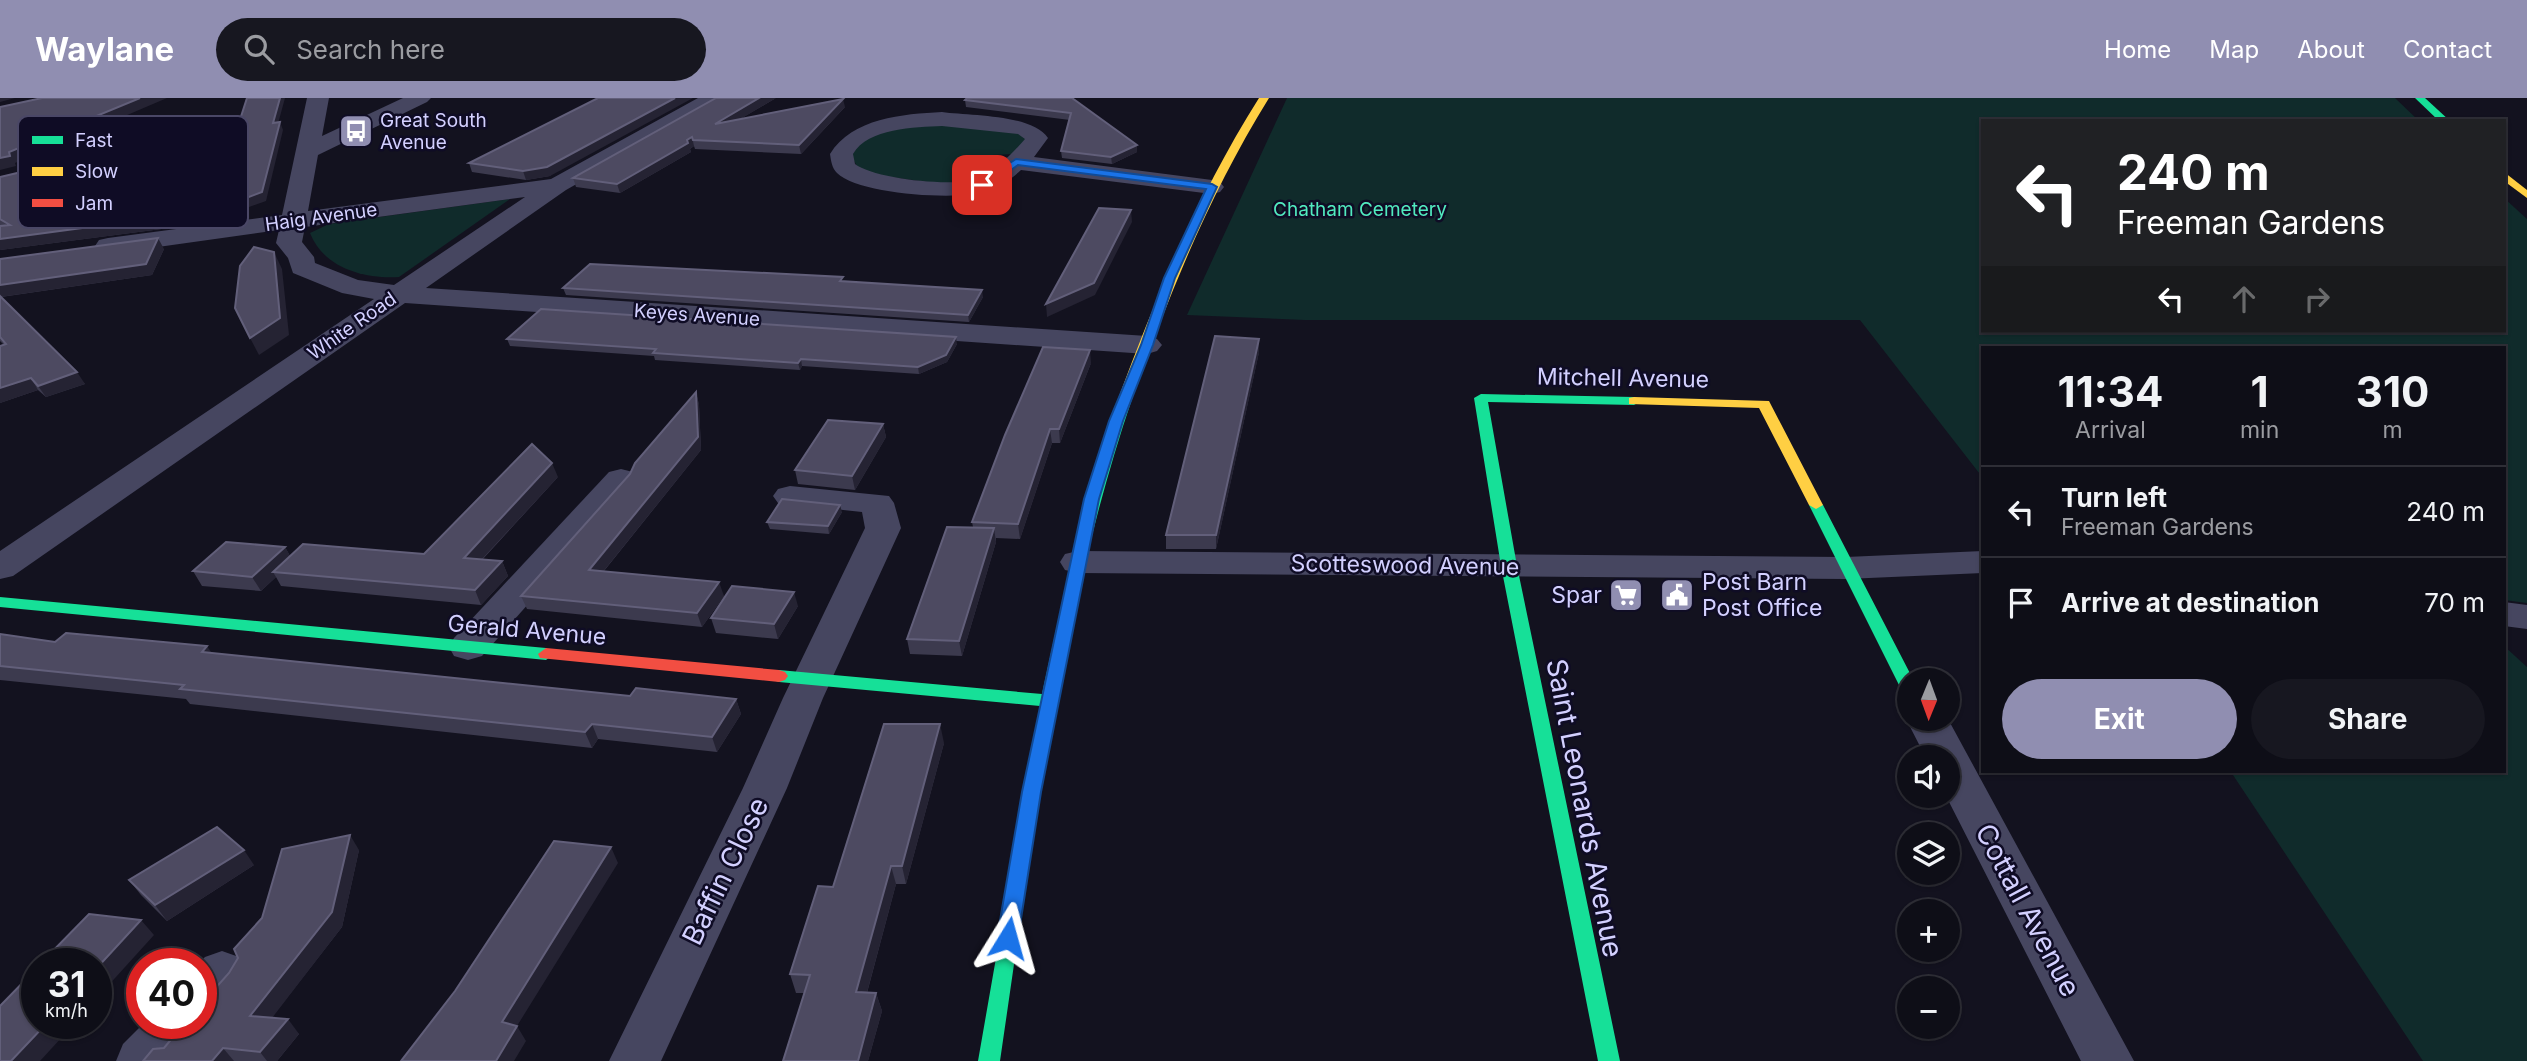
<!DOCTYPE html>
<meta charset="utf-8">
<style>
body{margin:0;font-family:Inter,sans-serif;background:#171720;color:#f1f3f6;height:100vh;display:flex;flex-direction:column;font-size:26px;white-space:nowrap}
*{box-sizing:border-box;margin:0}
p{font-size:23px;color:#9b9ca1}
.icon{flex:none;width:38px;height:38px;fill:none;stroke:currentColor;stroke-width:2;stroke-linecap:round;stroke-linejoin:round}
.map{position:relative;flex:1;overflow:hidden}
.drawer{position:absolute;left:1981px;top:248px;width:525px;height:427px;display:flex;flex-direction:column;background:#0e0e17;border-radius:0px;box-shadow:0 2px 5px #0004,0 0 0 2px #2e2e36}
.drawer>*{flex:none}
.top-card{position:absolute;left:1981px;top:21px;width:525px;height:214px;border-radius:0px;box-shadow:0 2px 5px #0004,0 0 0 2px #2e2e36;background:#202124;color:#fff;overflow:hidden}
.needle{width:46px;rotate:181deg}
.fabs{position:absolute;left:1897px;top:570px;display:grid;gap:14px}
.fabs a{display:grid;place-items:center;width:63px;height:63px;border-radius:50%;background:#0e0e17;box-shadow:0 2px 5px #0004,0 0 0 2px #2e2e36;font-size:35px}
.speed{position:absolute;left:21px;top:850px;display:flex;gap:14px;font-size:35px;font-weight:700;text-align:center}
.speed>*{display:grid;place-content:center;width:91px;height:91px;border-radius:50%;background:#0e0e17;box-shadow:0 2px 5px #0004,0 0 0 2px #2e2e36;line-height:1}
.speed small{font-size:18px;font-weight:400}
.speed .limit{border:10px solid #d22;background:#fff;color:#111}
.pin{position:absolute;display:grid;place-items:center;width:60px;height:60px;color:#fff;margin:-30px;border-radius:14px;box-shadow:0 4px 10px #0006}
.me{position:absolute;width:77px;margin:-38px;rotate:8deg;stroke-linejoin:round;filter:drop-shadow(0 0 5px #0008)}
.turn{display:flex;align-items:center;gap:24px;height:147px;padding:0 21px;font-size:32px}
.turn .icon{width:91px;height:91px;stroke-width:2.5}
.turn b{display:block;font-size:49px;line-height:60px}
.lanes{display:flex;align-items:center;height:66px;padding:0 21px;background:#0003;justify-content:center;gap:35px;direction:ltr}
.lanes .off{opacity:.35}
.eta{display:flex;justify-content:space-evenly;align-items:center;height:119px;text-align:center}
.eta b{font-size:42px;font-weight:700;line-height:49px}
.primary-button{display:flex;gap:14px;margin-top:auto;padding:14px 21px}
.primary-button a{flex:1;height:80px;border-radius:42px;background:#908eb1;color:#fff;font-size:28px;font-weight:700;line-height:80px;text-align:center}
.primary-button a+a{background:#171720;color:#f1f3f6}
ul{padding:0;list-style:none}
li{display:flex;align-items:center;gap:21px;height:91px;padding:0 21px;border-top:2px solid #2e2e36}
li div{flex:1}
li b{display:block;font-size:26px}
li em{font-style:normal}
header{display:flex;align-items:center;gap:42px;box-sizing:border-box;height:98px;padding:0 35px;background:#908eb1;color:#fff}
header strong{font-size:33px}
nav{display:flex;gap:38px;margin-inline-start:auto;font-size:24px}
.search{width:490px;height:63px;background:#171720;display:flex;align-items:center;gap:18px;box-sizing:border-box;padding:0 24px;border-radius:38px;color:#9b9ca1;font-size:26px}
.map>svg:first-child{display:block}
</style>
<header>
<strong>Waylane</strong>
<div class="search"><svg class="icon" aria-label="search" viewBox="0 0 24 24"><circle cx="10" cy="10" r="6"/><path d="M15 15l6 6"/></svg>Search here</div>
<nav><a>Home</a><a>Map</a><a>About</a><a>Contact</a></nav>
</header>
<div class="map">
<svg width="2527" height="963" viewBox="0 0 2527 963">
<rect width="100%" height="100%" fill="#13121f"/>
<g fill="#102b2b">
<polygon points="1287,0 2395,0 2419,23 1983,23 1983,233 2504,233 2504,100 2527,121 2527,505 2504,502 2504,250 1983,250 1983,380 1860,222 1305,222 1187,217"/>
<polygon points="916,25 1012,33 1027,40 1014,56 993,57 988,60 990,68 997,70 980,82 949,87 869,76 857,68 851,58 865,39"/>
<path d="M510,101L399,179C363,181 324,170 310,135L329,126Z"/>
<polygon points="2504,548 2527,569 2527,963 2423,963 2231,674 2504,674"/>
</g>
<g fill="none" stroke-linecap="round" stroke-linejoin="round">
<g fill="#464660" fill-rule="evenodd">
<path d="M307,0H329L322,38L403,0H431L427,4L318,57L308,113L551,81L698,0H725L721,4L566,92L426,190L1147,238L1157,241L1162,247L1157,253L1147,256L405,205L13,478L0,481V453L374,201L342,195L293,175L288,160L276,145L279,132L108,156L99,154L95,148L99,142L108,140L282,117ZM525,99L394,187L358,182L315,165L314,159L302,144L305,129Z"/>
<path d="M942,14C970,18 1032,16 1048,40L1034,59L1212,82L1220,84L1224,89L1220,94L1212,96L1021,72C1012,80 1002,88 990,93C961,103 859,97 837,75C832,70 831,63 830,56C852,20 903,16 942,14ZM942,28L1018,36L1025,41C1012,56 997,71 979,80C957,90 874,81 855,66L853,56C868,30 915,29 942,28Z"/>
<polygon points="621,371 633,374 638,381 633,388 482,558 468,562 454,558 449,549 454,540 609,374"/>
<polygon points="790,388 889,398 894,405 901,430 823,600 787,690 661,963 609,963 743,690 783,600 865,430 862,414 778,405 773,398 778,391"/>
<polygon points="1078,453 1846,459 1983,453 1983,475 1846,481 1078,475 1065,472 1060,464 1065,456"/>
<polygon points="2504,504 2527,507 2527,531 2504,528"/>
<polygon points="1909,616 1909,621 1948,621 2134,963 2081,963 1946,698 1948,660 1926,660 1906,621"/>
<path d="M222,853L239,859L247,874C236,896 225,910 201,918V866H198L205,859Z"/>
<polygon points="143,926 201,926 193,942 175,963 116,963 123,946"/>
</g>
<g fill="#16e098" fill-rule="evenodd">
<polygon points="2415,0 2425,0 2450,23 2439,23"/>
<polygon points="1481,296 1634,299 1641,303 1634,307 1488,304 1517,468 1620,963 1598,963 1501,468 1474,300"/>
<path d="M1125,297L1132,301C1061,510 1032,745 1000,963H978L1040,608L779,584L773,582L770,578L773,574L779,572L1042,596L1077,436L1118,301Z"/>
<polygon points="1816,403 1823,407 1914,583 1909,583 1909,595 1903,593 1900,589 1809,407"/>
<polygon points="0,499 546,550 554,556 546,562 0,509"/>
</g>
<g fill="#ffcf43" fill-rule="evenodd">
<path d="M1259,0H1269C1210,95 1169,196 1132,301L1125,305L1120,304L1118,301C1157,196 1199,95 1259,0Z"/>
<polygon points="2504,74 2527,92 2527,100 2504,83"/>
<polygon points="1634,299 1769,303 1823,407 1816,411 1809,407 1759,310 1629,306 1629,300"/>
</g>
<polygon fill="#f24e42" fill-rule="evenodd" points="546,550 779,572 785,574 788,578 785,582 779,584 540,560 538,556"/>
</g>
<g fill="#3c3a4e">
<polygon points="598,0 550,78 526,82 472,74 469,65"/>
<polygon points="776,0 740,21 845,9 801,56 695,51 694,48 690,51 691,54 620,95 576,89 573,80"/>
<polygon points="1072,0 1137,47 1137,54 1112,66 1062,60 1061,53 1070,22 966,9 965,2"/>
<polygon points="52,53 169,130 0,152 0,79 51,67 56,61"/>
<polygon points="164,151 152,177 1,199 85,286 46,299 38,292 0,305 0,248 4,247 0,243 0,161"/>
<polygon points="843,183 983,199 969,224 566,197 563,190"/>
<polygon points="507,241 957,246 947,264 919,276 802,268 800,272 655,262 654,258 510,248"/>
<polygon points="1259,254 1216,451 1166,451 1166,437"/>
<polygon points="1091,265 1060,345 1052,345 1020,441 996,440 996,444 962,558 910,556 907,541 973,429 972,424"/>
<polygon points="696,294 699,307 701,352 604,473 724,498 702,529 527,511 521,498 630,376"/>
<polygon points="883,326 886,339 855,392 798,386 795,372"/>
<polygon points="558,379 482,462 502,463 508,478 481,507 281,488 276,479 261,493 202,488 193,473 285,449 290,458 424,456"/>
<polygon points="842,414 829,436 770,431 767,424"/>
<polygon points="798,508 778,541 716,535 711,520"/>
<polygon points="0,536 55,544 211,555 630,598 736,601 741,616 717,654 598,641 592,650 190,606 186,601 0,582"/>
<polygon points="944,645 906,786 896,786 867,895 876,895 882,913 868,963 783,963 804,895 796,895 790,876 833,789"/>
<polygon points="359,752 342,829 272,919 299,936 277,963 143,963 164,950 213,893"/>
<polygon points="254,767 167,823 141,797 129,782"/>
</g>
<g fill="#252333">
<polygon points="0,0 15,0 0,4"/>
<polygon points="140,0 167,0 15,65 16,68 0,72 0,60 9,54"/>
<polygon points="280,0 285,0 276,33 273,25"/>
<polygon points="675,0 693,0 550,78 526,82 523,73"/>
<polygon points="759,0 776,0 717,35 715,26"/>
<polygon points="843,1 845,9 801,56 799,47"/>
<polygon points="280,24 283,32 266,103 224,118 220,110"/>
<polygon points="243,33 240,42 236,34"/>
<polygon points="692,39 694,48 690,51 691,54 620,95 617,86"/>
<polygon points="1137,47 1137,54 1112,66 1111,59"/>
<polygon points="1131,112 1132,124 1095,197 1047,219 1046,206"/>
<polygon points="164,119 169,130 0,152 0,141"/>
<polygon points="158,140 164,151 152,177 0,199 0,187"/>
<polygon points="274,154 282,171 289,237 259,257 250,240"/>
<polygon points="982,192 983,199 969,224 968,217"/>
<polygon points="956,239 957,246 947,264 919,276 918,269"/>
<polygon points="1259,241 1259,254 1216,451 1216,437"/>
<polygon points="1090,252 1091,265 1060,345 1059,331"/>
<polygon points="801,261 802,268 800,272 798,265"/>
<polygon points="77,274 85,286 46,299 38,288"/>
<polygon points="31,280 38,292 0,305 0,290"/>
<polygon points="696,294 699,307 701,352 594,485 589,472"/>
<polygon points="883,326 886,339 855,392 852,378"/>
<polygon points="1050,331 1052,345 1020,441 1018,426"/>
<polygon points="552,365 558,379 470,474 464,460"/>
<polygon points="840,407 842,414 829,436 828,428"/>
<polygon points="994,430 996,444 962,558 959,543"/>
<polygon points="285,449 293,463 273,474 276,479 261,493 252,479"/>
<polygon points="502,463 508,478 481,507 475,492"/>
<polygon points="719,484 724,498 702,529 697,515"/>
<polygon points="794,494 798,508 778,541 774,526"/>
<polygon points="207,548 217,563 202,554"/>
<polygon points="736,601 741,616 717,654 712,639"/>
<polygon points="592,626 598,641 592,650 585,634"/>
<polygon points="940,626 944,645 906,786 902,768"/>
<polygon points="350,737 359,752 342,829 262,933 250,918"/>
<polygon points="611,749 618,765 517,928 526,943 514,963 496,963 502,924"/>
<polygon points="244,752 254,767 167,823 155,807"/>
<polygon points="891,768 896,786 862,913 856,894"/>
<polygon points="141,822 154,837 96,901 96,871"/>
<polygon points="876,895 882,913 868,963 858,963"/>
<polygon points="288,921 299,936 277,963 267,963 260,954"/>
<polygon points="46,926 74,926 40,963 11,963"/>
<polygon points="223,950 234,963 212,963"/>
</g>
<g fill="#4d4a61" stroke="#625f7a" stroke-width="2">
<polygon points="42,0 140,0 9,54 10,58 0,60 0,9"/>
<polygon points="247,0 280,0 273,25 280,24 262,94 220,110 243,33 236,34"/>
<polygon points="598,0 675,0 547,69 523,73 469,65"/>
<polygon points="716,0 759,0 715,26 843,1 799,47 693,42 692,39 687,42 688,45 617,86 573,80"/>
<polygon points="967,0 1072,0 1137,47 1111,59 1061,53 1071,15 965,2"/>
<polygon points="59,52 164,119 0,141 0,128 10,127 0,121 0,79 51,67 57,60 52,53"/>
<polygon points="1099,110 1131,112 1094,185 1046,206"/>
<polygon points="158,140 146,166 0,187 0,161"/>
<polygon points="254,149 274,154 280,220 250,240 235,210 240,168"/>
<polygon points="590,166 843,179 840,183 982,192 968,217 563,190"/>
<polygon points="0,198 77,274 38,288 31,280 0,290 0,248 6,246 0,239"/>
<polygon points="541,211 956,239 946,257 918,269 801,261 798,265 653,255 656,251 507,241"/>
<polygon points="1215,238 1259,241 1216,437 1166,437"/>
<polygon points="1043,249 1090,252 1059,331 1050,331 1018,426 972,424 1005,337"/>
<polygon points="696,294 698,339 589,472 719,484 697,515 521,498 630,376 635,365"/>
<polygon points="828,322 883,326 852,378 795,372"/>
<polygon points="532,346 552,365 464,460 502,463 475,492 273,474 303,446 424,456"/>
<polygon points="782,401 840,407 828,428 767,424"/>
<polygon points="947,429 994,430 959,543 907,541"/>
<polygon points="226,444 285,449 252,479 193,473"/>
<polygon points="732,488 794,494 774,526 711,520"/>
<polygon points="66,535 207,548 202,554 630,598 636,590 736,601 712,639 592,626 585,634 180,591 184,587 0,568 0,536 55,544"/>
<polygon points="884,626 940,626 902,768 891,768 856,894 876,895 858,963 783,963 810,877 790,876 818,788 833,789"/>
<polygon points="217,729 244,752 155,807 129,782"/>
<polygon points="350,737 332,814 250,918 288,921 260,954 223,950 212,963 143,963 153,951 164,950 184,926 201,926 201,899 213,893 229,875 238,860 234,851 262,820 282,751"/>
<polygon points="554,743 611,749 502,924 517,928 496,963 401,963 455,893"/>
<polygon points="89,816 141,822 96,871 96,866 40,866"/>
<polygon points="37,870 37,926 46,926 11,963 0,963 0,908"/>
</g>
<polygon fill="#1a73e8" stroke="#114b97" stroke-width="2" points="1016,61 1212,86 1217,89 1175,180 1153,247 1123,323 1099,401 1041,694 1018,840 1015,846 1008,849 1000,846 997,840 1022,694 1084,401 1109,323 1141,247 1164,180 1206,91 1018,67 986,90 979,90 979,85"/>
<defs>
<g id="bus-square" transform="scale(1.75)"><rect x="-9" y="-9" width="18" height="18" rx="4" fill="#908eb1" stroke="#0f0c25"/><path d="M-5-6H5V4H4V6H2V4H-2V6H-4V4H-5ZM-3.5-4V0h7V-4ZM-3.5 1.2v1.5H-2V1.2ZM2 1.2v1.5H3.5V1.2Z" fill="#fff"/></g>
<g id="supermarket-square" transform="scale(1.75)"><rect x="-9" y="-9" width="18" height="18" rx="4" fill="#908eb1" stroke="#0f0c25"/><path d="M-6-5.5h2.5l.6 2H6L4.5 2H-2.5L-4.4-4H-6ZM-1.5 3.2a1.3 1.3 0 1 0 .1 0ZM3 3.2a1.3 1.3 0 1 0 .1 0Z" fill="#fff"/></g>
<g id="civic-square" transform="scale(1.75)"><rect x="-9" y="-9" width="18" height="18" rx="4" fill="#908eb1" stroke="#0f0c25"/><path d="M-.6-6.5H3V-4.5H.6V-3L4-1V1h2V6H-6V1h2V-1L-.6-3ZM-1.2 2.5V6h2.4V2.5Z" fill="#fff"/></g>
</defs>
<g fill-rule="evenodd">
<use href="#bus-square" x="356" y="33"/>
<use href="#supermarket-square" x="1626" y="497"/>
<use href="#civic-square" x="1677" y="497"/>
</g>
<g text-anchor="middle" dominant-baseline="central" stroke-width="5" stroke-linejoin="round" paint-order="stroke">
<g font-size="19" fill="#d3d0ff" stroke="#0f0c25" text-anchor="start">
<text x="380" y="22">Great South<tspan x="380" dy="22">Avenue</tspan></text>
</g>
<g font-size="19" fill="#51eabf" stroke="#0f0c25">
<text x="1360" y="111">Chatham Cemetery</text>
</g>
<g font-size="19" fill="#d3d0ff" stroke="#0f0c25">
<text transform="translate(321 119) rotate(-8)">Haig Avenue</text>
<text transform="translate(697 217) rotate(4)">Keyes Avenue</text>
<text transform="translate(352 228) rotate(-35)">White Road</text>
</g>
<g font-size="23" fill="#d3d0ff" stroke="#0f0c25">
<text transform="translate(1623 280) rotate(1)">Mitchell Avenue</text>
<text transform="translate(1405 467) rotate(1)">Scotteswood Avenue</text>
<text transform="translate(527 532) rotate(5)">Gerald Avenue</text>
</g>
<g font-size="23" fill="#d3d0ff" stroke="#0f0c25" text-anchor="start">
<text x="1702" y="484">Post Barn<tspan x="1702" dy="26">Post Office</tspan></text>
<text x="1602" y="497" text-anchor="end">Spar</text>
</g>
<g font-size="28" fill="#d3d0ff" stroke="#0f0c25">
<text transform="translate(1585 710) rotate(79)">Saint Leonards Avenue</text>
<text transform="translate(725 773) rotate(-64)">Baffin Close</text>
<text transform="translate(2028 812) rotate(62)">Cottall Avenue</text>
</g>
</g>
<rect x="18" y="18" width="230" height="112" rx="10" fill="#0f0c25" stroke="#4a4766" stroke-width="2"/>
<rect x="32" y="38" width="31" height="8" fill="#16e098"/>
<rect x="32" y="69" width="31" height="9" fill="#ffcf43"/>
<rect x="32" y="101" width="31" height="8" fill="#f24e42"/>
<g font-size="19" fill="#d3d0ff">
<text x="75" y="49">Fast</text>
<text x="75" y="80">Slow</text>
<text x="75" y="112">Jam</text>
</g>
</svg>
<div class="fabs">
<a><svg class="needle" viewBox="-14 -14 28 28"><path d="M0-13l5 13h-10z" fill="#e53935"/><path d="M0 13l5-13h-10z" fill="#9b9ca1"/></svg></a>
<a><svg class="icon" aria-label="sound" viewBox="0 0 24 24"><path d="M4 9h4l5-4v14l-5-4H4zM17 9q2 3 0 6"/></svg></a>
<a><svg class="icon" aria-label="layers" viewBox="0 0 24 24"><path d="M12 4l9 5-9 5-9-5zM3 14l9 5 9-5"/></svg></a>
<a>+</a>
<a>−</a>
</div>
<div class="speed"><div>31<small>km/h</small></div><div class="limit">40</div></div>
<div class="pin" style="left:982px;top:87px;background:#d93025"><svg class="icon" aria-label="arrive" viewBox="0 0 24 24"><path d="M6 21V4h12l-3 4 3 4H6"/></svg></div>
<svg class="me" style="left:1008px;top:840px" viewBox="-20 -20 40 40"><path d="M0-17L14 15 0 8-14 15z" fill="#1a73e8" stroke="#fff" stroke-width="4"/></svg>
<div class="top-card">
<div class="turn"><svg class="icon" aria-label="left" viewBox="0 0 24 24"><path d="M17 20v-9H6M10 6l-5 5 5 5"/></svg><div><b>240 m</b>Freeman Gardens</div></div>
<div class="lanes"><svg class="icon" aria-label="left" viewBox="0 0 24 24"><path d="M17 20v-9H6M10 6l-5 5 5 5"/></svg><svg class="icon off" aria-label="ahead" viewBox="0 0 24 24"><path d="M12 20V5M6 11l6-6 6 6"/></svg><svg class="icon off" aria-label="right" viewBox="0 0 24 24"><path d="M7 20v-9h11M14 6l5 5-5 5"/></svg></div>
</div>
<section class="drawer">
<div class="eta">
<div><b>11:34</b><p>Arrival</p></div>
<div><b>1</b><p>min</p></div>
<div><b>310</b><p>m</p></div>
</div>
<ul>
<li><svg class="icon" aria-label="left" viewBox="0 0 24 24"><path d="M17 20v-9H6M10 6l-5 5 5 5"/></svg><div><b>Turn left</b><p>Freeman Gardens</p></div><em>240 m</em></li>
<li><svg class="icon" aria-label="arrive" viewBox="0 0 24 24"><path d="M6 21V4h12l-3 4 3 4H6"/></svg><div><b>Arrive at destination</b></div><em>70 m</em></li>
</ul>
<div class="primary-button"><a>Exit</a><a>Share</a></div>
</section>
</div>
